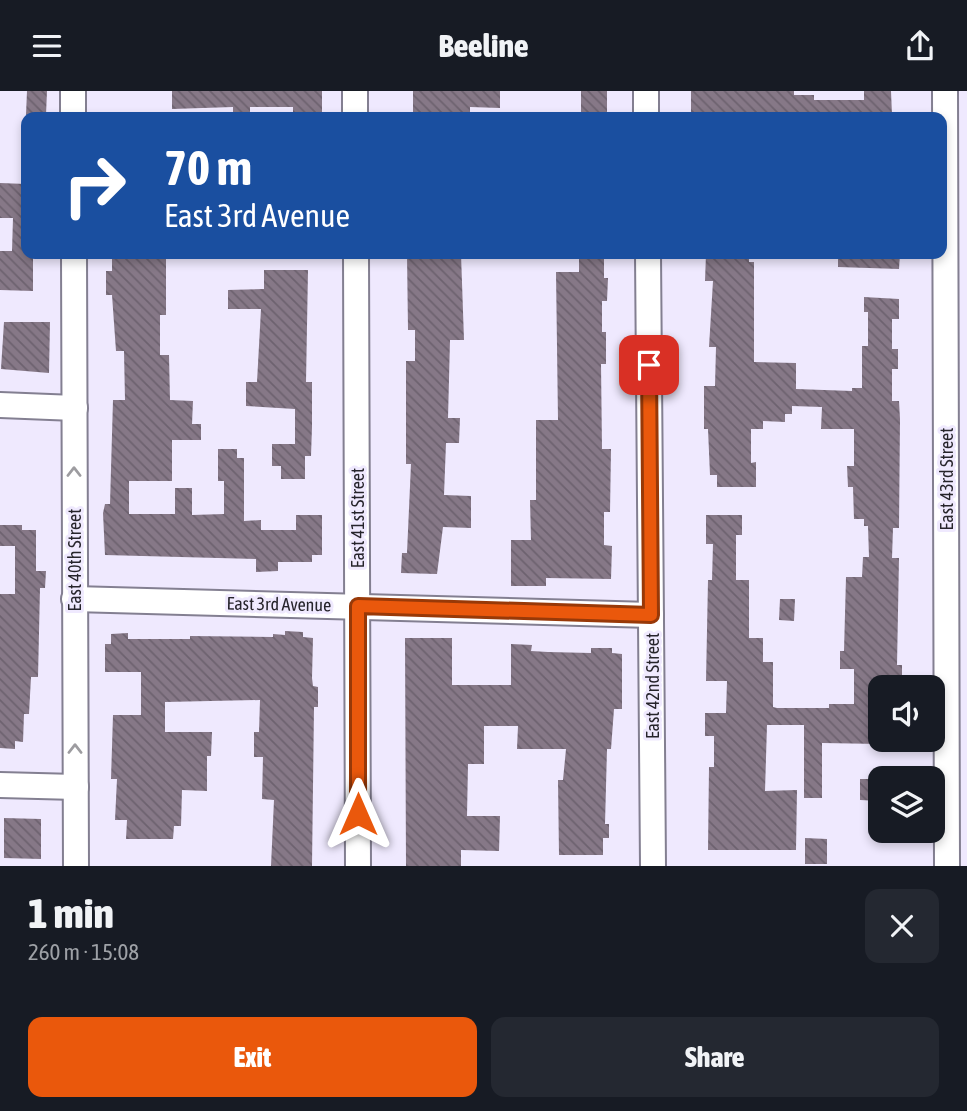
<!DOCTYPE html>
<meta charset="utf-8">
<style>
body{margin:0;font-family:"Asap Condensed",sans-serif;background:#242831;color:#f1f3f6;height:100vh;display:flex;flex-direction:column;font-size:26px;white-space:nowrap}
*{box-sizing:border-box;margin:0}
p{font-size:23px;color:#9ea1a6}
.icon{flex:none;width:38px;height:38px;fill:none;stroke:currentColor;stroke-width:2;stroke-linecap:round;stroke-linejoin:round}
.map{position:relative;height:775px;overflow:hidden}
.details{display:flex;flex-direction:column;background:#171b24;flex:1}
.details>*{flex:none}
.hud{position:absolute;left:21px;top:21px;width:926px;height:147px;border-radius:14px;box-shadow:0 4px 10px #0003;background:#1a4fa0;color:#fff;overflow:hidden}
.fabs{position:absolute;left:868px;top:584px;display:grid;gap:14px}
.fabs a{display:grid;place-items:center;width:77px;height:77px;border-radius:14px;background:#171b24;box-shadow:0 4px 10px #0003;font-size:35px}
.pin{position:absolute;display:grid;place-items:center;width:60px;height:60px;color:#fff;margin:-30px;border-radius:14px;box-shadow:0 4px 10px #0006}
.me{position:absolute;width:77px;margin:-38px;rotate:0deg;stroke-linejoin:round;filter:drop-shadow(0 0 5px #0008)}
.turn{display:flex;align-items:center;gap:24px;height:147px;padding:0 28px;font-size:32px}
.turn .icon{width:91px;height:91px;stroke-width:2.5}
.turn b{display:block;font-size:49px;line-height:60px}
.round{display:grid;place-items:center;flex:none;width:74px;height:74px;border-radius:14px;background:#242831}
.headline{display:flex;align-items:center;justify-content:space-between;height:119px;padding:0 28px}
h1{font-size:42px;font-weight:800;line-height:52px}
.action{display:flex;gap:14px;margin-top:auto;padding:14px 28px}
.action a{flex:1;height:80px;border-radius:14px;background:#ea580c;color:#fff;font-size:28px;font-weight:800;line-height:80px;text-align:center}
.action a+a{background:#242831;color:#f1f3f6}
header{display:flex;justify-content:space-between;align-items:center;height:91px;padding:0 28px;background:#171b24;font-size:32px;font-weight:800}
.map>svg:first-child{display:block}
</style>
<header><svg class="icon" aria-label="menu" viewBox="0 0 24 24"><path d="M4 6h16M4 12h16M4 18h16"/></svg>Beeline<svg class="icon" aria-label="share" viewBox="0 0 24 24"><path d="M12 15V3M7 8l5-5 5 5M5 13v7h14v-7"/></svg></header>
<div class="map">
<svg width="967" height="775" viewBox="0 0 967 775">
<defs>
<pattern id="building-back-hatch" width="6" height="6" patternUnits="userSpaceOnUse" patternTransform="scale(1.75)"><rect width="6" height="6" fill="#867887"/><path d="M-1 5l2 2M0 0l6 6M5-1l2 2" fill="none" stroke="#6d626f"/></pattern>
</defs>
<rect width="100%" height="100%" fill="#efe9fe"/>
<g fill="url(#building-back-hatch)">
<polygon points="27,0 47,0 46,24 26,24"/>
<polygon points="172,0 322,0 322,25 293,25 293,16 250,16 250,26 233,26 233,16 172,18"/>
<polygon points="413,0 500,0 500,17 470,16 470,26 413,26"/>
<rect x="581" y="0" width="26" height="26"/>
<polygon points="691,0 794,0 794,4 814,4 814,9 864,9 864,0 891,0 892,24 691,26"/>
<polygon points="0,92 26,93 26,163 33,163 33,200 0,199 0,160 12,160 13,127 0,127"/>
<polygon points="112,163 166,163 166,224 160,224 160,264 169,264 170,309 193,310 192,333 201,333 201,349 172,349 172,390 129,390 129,423 175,423 175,397 192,397 192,424 224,423 224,390 218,390 218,358 237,358 237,367 244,367 244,430 261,429 261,439 296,439 296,424 322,424 322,464 312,464 312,471 278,471 278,480 256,481 256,468 105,464 103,422 105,413 110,413 113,309 125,309 124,260 116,260 112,204 106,204 106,180 112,180"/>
<polygon points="407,163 461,163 464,249 450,249 448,327 460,327 459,352 446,352 444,404 471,405 471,437 443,436 437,483 401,482 402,462 407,462 411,373 406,373 406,270 415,270 415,239 408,239"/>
<polygon points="579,163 604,163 604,187 608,187 607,210 602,210 602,241 606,241 606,273 601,273 602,358 611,358 610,421 604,421 604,454 612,455 611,488 546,487 546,495 511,495 511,449 531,449 530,409 536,409 536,329 558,329 556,181 579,181"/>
<polygon points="706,163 749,163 749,171 754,171 754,271 796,272 796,298 852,300 852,297 862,297 862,255 868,255 868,221 864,221 864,206 899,208 899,228 892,228 892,258 898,258 898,278 892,278 892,310 899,310 900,328 899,437 893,437 892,467 899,467 897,574 902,574 902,597 880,597 880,653 822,652 822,707 804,707 804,634 767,634 765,700 797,699 796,759 708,759 709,676 714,676 714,645 705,645 705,622 726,622 727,590 706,590 708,489 712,489 713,453 706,453 706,424 742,424 742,444 736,444 736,489 749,489 749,547 763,547 763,571 773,571 773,616 777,617 829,617 829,613 854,613 854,578 840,578 840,560 844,560 846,486 862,486 863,466 869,466 868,435 864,435 864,428 854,428 853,396 848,396 847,375 854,375 854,338 821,338 822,316 792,315 792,323 785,323 785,331 763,330 763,338 751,338 751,372 756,371 756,396 717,396 717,384 710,384 708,338 704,338 704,295 715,295 716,256 709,256 713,190 705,190"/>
<polygon points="838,163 900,163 899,178 838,176"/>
<polygon points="264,179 308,179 306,291 312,291 312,336 311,365 305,365 305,388 281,388 281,375 272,375 272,353 295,353 295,318 246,315 246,291 257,291 261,218 228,218 228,199 264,198"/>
<polygon points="4,231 50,231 49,282 1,278"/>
<polygon points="0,434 22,434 22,439 36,439 36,480 46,480 45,497 40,497 38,586 31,586 29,623 24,623 23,651 15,650 15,658 0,657 0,503 15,503 15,455 0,455"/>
<polygon points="780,508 795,508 794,530 779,529"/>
<polygon points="285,540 303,541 303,546 313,547 312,587 313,595 318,596 318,616 314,616 312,775 271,775 274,709 262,708 263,666 254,666 254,641 259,641 260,609 165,611 165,641 212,641 211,665 207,665 207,700 182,699 181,735 174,735 173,748 126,748 127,729 115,729 117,688 111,688 113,624 141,624 141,581 105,581 105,553 111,553 111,543 128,542 128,548 190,548 190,545 273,546 273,543 285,544"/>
<polygon points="405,547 452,547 452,594 511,594 511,553 532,554 531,560 548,561 591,562 591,557 612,557 612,562 622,563 622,618 614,618 611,658 607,658 605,733 609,733 609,747 603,747 603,764 559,764 558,689 563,689 566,658 517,658 518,635 484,635 484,673 468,673 467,725 500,725 499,760 461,759 461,775 406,775"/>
<polygon points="860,688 880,688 880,710 860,709"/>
<polygon points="4,727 41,728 41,768 4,767"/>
<polygon points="805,747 827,748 827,773 805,773"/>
</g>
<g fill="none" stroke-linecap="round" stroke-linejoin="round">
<g stroke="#837f91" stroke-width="28">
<g id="minor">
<polyline points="73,0 73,26"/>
<polyline points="355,0 355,26"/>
<polyline points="646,0 646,26"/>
<polyline points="945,0 947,775"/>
<polyline points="74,163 76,775"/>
<polyline points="356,163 358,775"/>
<polyline points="648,163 653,775"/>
<polyline points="0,314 75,317"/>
<polyline points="74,508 651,524"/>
<polyline points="0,694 76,696"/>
</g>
</g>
<use href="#minor" stroke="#fff" stroke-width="24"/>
</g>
<defs><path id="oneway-chevron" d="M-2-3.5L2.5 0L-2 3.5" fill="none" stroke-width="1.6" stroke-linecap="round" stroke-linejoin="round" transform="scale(1.75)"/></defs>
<g stroke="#9d9ca0">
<use href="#oneway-chevron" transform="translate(74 381) rotate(-90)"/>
<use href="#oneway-chevron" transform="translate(75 658) rotate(-90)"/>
</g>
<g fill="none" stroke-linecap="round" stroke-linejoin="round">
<g stroke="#983908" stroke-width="18">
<polyline id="route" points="358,723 358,515 651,524 649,274"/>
</g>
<use href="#route" stroke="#ea580c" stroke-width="12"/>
</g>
<g text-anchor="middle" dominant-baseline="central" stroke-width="6" stroke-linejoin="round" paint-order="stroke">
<g font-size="18" fill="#26242b" stroke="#efe9fe">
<text transform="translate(946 388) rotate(-90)">East 43rd Street</text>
<text transform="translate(357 427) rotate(-90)">East 41st Street</text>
<text transform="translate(74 469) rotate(-90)">East 40th Street</text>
<text transform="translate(279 513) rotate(1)">East 3rd Avenue</text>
<text transform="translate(652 595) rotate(-90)">East 42nd Street</text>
</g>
</g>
</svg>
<div class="fabs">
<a><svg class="icon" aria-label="sound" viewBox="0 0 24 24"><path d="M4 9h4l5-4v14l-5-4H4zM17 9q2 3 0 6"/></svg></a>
<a><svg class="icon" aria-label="layers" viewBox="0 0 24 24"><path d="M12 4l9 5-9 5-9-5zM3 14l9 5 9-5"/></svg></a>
</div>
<div class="pin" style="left:649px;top:274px;background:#d93025"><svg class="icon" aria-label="arrive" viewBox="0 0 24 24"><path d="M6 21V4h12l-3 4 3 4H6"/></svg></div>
<svg class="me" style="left:358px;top:723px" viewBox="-20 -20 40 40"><path d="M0-17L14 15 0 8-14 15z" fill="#ea580c" stroke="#fff" stroke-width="4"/></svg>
<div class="hud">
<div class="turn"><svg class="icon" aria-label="right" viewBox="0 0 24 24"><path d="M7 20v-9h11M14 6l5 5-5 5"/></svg><div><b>70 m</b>East 3rd Avenue</div></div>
</div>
</div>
<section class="details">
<div class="headline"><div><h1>1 min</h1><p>260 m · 15:08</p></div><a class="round"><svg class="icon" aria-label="close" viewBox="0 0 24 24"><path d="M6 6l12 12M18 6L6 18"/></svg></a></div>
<div class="action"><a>Exit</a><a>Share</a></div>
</section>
